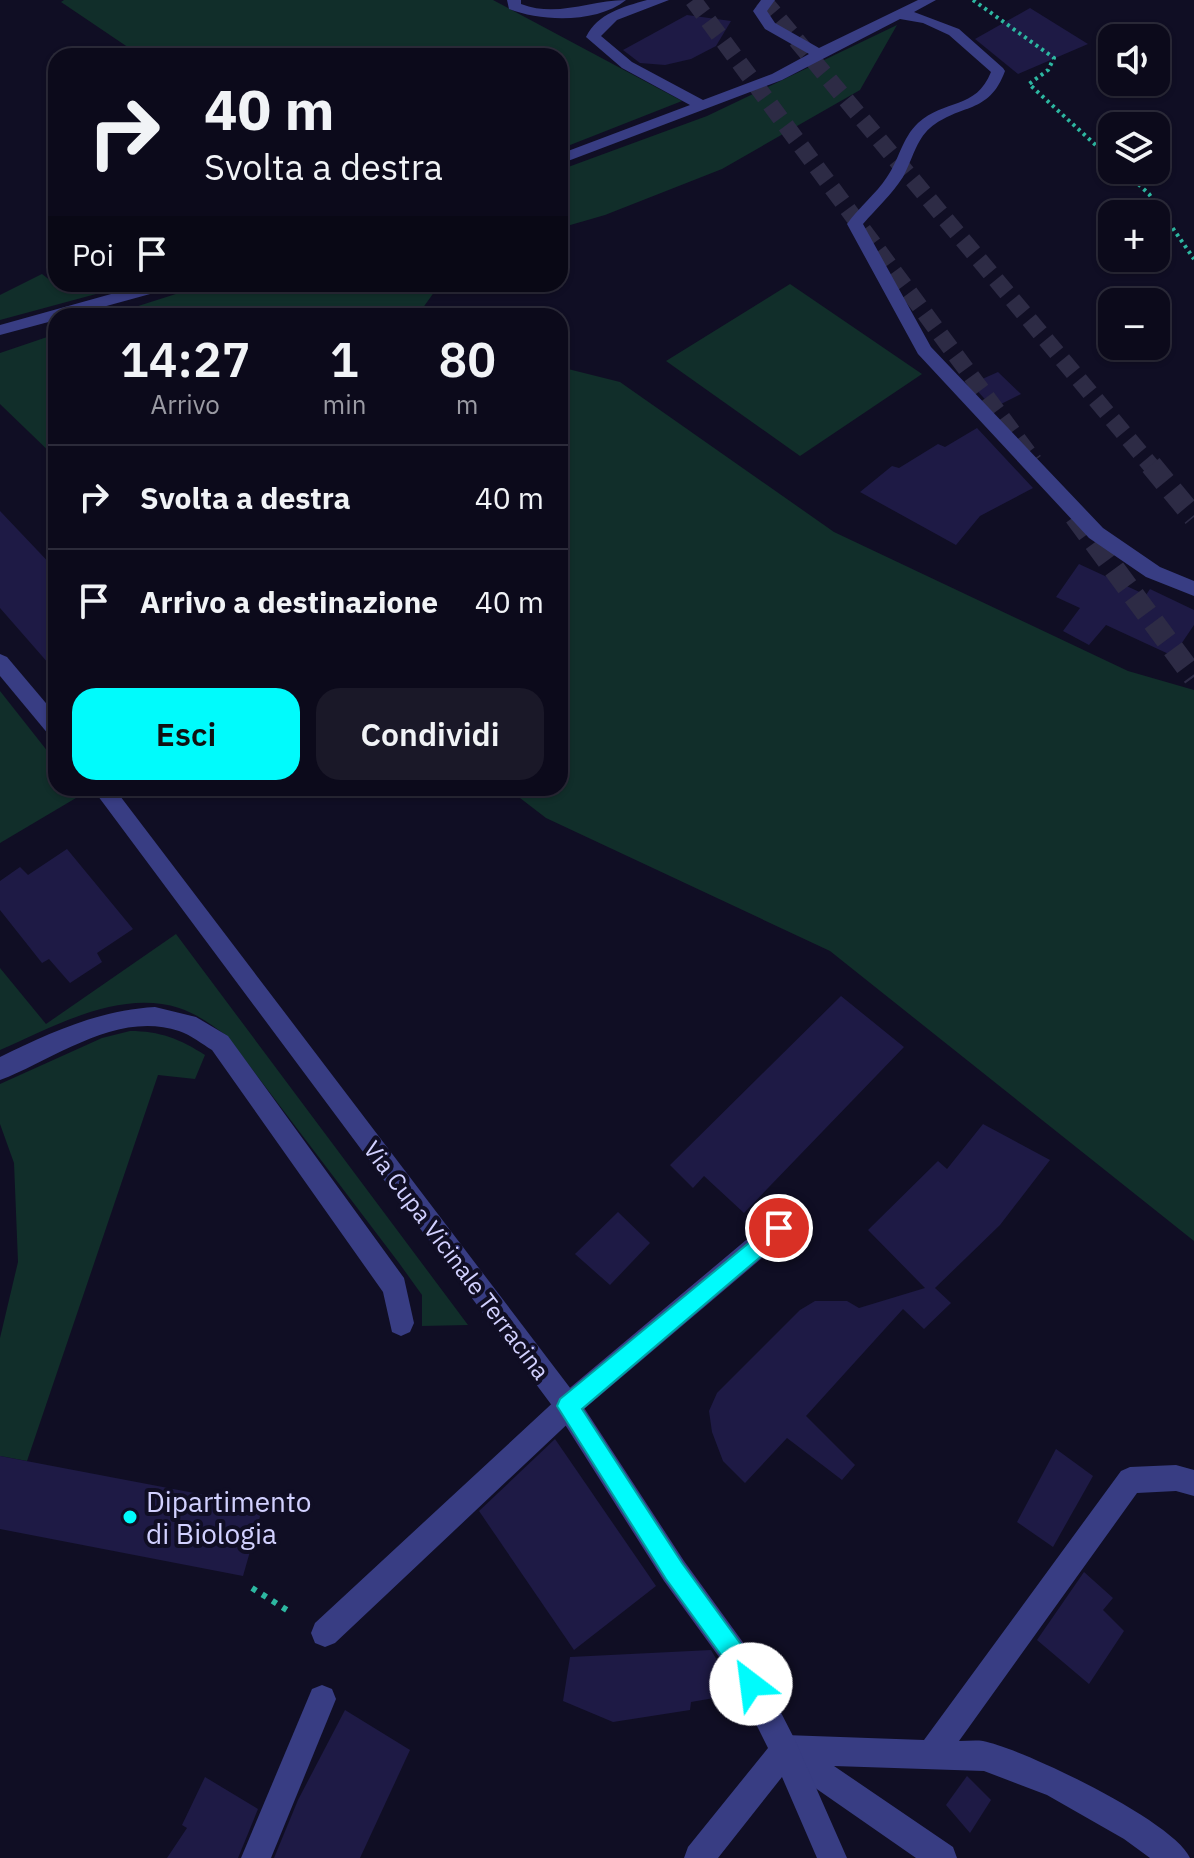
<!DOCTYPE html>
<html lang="it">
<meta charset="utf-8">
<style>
body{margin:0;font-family:"IBM Plex Sans",sans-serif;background:#1a1828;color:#f1f3f6;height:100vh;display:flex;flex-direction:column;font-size:30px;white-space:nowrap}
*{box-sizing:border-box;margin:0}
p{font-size:26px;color:#9a9aa3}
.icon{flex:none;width:44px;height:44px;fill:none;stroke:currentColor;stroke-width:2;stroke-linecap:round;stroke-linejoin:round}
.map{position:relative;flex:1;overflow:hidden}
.side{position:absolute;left:48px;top:308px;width:520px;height:488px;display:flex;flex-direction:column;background:#0c0a1b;border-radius:24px;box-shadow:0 2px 6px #0004,0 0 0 2px #2c2b3a}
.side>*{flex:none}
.guide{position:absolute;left:48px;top:48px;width:520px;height:244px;border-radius:24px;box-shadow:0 2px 6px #0004,0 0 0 2px #2c2b3a;background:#0c0a1b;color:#f1f3f6;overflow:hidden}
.buttons{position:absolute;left:1098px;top:24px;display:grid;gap:16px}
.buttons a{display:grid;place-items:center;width:72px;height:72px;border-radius:16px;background:#0c0a1b;box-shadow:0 2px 6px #0004,0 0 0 2px #2c2b3a;font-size:40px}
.pin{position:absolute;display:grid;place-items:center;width:68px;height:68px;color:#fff;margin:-34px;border:4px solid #fff;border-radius:50%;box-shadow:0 2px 8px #0007}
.me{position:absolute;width:88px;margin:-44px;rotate:330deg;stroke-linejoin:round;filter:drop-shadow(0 0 6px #0008)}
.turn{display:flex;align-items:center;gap:28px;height:168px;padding:0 24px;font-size:36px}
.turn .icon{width:104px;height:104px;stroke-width:2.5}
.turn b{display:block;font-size:56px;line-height:68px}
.then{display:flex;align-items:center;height:76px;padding:0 24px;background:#0003;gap:16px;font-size:30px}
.eta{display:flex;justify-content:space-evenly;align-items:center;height:136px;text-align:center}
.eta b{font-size:48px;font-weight:600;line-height:56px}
.button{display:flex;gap:16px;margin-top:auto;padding:16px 24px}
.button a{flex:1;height:92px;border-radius:24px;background:#00fbfc;color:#111;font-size:32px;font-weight:600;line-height:92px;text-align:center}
.button a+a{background:#1a1828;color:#f1f3f6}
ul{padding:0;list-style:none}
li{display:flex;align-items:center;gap:24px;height:104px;padding:0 24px;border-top:2px solid #2c2b3a}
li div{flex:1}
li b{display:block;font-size:30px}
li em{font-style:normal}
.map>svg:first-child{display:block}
</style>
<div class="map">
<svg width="1194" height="1858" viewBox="0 0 1194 1858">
<rect width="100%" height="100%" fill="#100e24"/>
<g fill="#112e2a">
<polygon points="64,0 493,0 682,101 560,149 560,56 141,56 61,2"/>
<polygon points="897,25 860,90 722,169 605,215 560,228 560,170 707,116"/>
<polygon points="42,274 65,292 77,284 133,284 0,320 0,295"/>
<polygon points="207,284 440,284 417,316 107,316"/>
<polygon points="790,284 922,374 800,456 666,361"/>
<polygon points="56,334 56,458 0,404 0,353"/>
<polygon points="560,367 620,382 834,532 1128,671 1194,690 1194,1241 830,951 546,818 507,788 560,788"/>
<polygon points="0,691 56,762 56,788 76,788 81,795 0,843"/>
<path d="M176,934L468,1325L422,1326V1295L399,1263L227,1036C212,1025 197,1014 179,1008C119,989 53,1027 0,1050V968L46,1024Z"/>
<path d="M130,1031C160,1031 180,1039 205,1055L195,1079L158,1075L27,1461L0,1456V1338L18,1262L14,1163L0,1124V1084L102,1038Z"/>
</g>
<g fill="#1e1a45">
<polygon points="1030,8 1088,44 1018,74 975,39"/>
<polygon points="687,15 731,21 716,46 691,59 665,65 640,63 623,50"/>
<polygon points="998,372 1021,394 993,408 971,384"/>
<polygon points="977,428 1033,488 980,516 956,545 860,492 892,466 899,468 938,444 945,447"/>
<polygon points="0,511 56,570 56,672 0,608"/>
<polygon points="1079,564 1146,595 1150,589 1194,610 1194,625 1173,656 1106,625 1089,645 1063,631 1080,608 1056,597"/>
<polygon points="67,849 133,929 97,953 102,962 70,983 49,959 42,963 0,910 0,881 20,867 28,875"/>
<polygon points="841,996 904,1047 744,1213 704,1176 693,1188 670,1165"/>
<polygon points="983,1124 1050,1160 1000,1225 935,1288 951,1303 924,1329 903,1309 806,1416 855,1465 842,1480 787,1438 745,1483 723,1461 712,1432 709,1411 717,1393 800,1310 815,1301 847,1301 859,1308 925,1288 868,1230 938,1161 947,1169"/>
<polygon points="618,1212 650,1243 610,1285 575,1254"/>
<polygon points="555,1439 656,1586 574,1650 479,1511"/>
<polygon points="1056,1449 1093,1476 1053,1547 1017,1522"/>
<polygon points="0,1456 263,1506 243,1576 0,1529"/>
<polygon points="1084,1572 1113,1598 1103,1610 1124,1631 1089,1684 1037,1640"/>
<polygon points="711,1650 737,1694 691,1702 690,1710 613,1722 563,1701 570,1657"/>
<polygon points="345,1710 410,1750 360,1858 274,1858 298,1800"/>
<polygon points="967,1776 991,1800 970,1833 946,1805"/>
<polygon points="205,1777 258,1809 238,1858 167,1858 187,1828 182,1825"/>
</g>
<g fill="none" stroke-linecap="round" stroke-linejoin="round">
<g stroke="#2d2b45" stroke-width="17" stroke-dasharray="17 9" stroke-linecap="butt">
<polyline points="693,0 1034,461"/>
<polyline points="763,0 1152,467"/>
</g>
<g stroke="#2d2b45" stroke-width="22" stroke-dasharray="22 11" stroke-linecap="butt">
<polyline points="1151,465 1194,517"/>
<polyline points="1075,516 1194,677"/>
</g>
<g stroke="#2db7a1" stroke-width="4" stroke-dasharray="3 4" stroke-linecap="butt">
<polyline points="973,0 1054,58 1048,70 1029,84 1112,160"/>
<polyline points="1123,170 1149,194 1194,259"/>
</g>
<polyline stroke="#2db7a1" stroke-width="6" stroke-dasharray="5 7" stroke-linecap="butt" points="252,1588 290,1612"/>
<g fill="#383d83" fill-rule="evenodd">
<path d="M507,0H521V4C558,18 589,0 626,0C598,23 542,22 509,9Z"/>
<path d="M647,0H669L617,20L601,36L632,62L703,100L772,74L809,54L765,29L753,11L761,0H775L767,11L775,23L819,48L918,0H936L914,12L959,29L1003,68L1005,71C989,115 960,103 930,128C916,140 912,161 903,177C892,194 876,209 863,224L931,347L1103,528L1160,567L1194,581V596L1146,577L1089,538L918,354L847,224C859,207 876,194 887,177C899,160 902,138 918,123C944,99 976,110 991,72L949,35L923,23L900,19L782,80L560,164V154L690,105L622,68L586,37C598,13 623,7 647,0Z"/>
<polygon points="147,284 174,284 172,288 70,316 56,316 56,320 0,335 0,325"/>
<path d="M155,1007L196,1017L228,1036L404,1278L414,1323L410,1332L401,1336L392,1332L383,1292L212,1050C202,1044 191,1035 179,1031C117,1010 55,1059 0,1080V1057C49,1033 99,1010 155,1007Z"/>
<polygon points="779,1216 788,1220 791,1228 788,1236 577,1415 335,1643 325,1647 315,1643 311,1633 315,1623 559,1397 770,1220"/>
<path d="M1176,1465L1194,1470V1496L1176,1491L1137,1493L959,1741C967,1741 976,1740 983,1741C1024,1749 1175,1822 1190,1858H1150L1124,1839L1047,1795L984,1771L834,1766L953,1847L957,1858H916L775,1760L770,1750L775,1740L785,1735L924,1740L1121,1471L1130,1467Z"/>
<polygon points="322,1685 332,1689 336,1699 271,1858 241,1858 312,1689"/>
</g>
<g fill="#383d83" fill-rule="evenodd">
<polygon points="0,654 7,657 56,715 56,737 49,735 0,676"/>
<polygon points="92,788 114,788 577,1397 684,1561 750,1652 795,1740 847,1858 817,1858 782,1777 718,1858 684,1858 688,1847 768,1748 730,1672 664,1581 559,1415"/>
</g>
</g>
<polygon fill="#00fbfc" stroke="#00a3a4" stroke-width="2" points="779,1218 786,1221 789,1228 786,1235 582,1409 682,1563 748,1654 763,1684 760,1692 751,1696 743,1692 732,1670 666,1579 557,1406 560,1399"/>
<circle fill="#00fbfc" stroke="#100e24" stroke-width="3" cx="130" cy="1517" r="8"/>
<g text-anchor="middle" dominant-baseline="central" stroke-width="8" stroke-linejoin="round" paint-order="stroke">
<g font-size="24" fill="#d2d1ff" stroke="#100e24">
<text transform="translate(457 1260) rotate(53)">Via Cupa Vicinale Terracina</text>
</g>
<g font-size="28" fill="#d2d1ff" stroke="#100e24" text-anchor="start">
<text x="146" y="1501">Dipartimento<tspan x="146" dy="32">di Biologia</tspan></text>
</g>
</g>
</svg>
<div class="buttons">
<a><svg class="icon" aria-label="sound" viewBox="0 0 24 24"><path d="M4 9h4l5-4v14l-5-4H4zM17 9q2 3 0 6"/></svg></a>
<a><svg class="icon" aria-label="layers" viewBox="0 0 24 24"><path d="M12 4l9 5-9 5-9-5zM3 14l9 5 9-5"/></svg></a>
<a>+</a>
<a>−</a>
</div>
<div class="pin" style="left:779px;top:1228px;background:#d93025"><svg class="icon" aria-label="arrive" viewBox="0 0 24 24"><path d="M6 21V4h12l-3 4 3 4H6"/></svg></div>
<svg class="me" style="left:751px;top:1684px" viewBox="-20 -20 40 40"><circle r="19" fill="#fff"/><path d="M0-13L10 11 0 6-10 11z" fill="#00fbfc"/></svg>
<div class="guide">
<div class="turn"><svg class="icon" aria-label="right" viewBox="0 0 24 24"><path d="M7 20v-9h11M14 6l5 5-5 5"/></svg><div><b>40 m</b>Svolta a destra</div></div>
<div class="then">Poi<svg class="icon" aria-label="arrive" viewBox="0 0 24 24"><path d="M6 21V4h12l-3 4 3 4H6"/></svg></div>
</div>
<section class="side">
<div class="eta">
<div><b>14:27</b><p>Arrivo</p></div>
<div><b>1</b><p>min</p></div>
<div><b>80</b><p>m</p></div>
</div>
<ul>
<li><svg class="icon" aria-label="right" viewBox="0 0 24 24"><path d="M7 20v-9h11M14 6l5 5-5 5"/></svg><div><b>Svolta a destra</b></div><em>40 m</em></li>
<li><svg class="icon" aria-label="arrive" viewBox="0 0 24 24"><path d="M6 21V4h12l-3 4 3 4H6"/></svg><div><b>Arrivo a destinazione</b></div><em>40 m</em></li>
</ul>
<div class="button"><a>Esci</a><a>Condividi</a></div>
</section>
</div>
